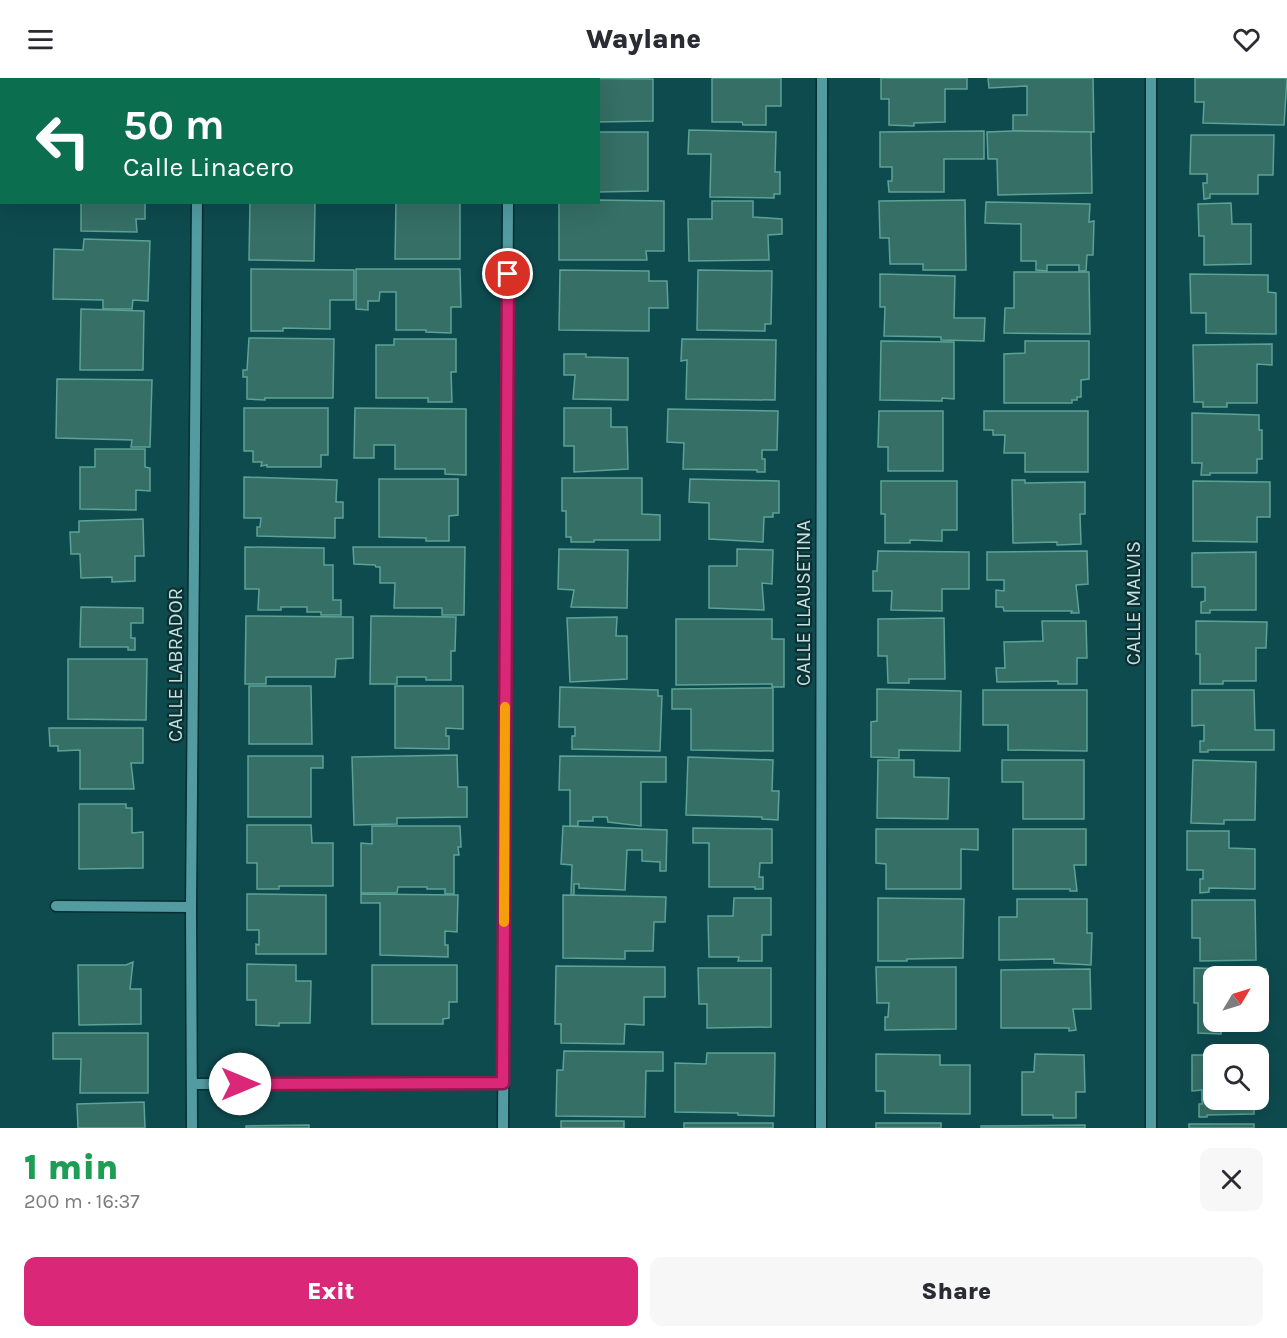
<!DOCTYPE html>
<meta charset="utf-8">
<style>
body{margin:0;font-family:Karla,sans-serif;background:#f7f7f7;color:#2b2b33;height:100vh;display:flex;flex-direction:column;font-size:22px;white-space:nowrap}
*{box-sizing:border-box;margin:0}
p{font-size:20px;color:#7c7c81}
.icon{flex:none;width:33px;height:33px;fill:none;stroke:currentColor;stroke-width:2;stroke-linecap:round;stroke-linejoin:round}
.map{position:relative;height:1050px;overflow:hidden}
.details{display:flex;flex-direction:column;background:#fff;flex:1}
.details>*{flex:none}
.banner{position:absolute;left:0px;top:0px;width:600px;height:126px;box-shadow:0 6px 24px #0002;background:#0b6e4f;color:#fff;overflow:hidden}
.needle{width:39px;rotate:52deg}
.buttons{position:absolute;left:1203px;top:888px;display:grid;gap:12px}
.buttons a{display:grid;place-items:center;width:66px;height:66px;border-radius:12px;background:#fff;box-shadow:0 6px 24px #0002;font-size:30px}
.pin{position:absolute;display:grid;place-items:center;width:51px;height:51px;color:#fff;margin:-26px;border:3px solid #fff;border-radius:50%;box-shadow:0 2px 6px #0007}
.me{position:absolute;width:66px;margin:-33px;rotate:90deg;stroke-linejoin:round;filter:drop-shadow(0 0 4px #0008)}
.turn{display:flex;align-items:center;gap:21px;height:126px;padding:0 24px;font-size:27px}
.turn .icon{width:78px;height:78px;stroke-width:2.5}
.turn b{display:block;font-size:42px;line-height:51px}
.round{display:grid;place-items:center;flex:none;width:63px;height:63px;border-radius:12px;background:#f7f7f7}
.head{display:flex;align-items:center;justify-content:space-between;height:102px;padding:0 24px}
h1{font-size:36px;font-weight:800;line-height:45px;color:#1e9e55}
.cta{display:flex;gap:12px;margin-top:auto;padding:12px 24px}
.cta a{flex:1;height:69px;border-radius:12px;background:#db2777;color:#fff;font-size:24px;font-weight:800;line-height:69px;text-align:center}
.cta a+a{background:#f7f7f7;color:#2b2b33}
header{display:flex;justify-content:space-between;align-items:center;height:78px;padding:0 24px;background:#fff;font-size:27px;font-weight:800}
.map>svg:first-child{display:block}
</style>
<header><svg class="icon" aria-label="menu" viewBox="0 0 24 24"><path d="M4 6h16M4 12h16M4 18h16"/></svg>Waylane<svg class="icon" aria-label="heart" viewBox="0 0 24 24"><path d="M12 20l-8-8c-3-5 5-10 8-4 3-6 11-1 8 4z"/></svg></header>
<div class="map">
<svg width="1287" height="1050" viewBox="0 0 1287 1050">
<rect width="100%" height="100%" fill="#0e4b4f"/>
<g fill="#356f66" stroke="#5ca296" stroke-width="1.5">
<rect x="397" y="0" width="64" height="2"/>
<polygon points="559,0 653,1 653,43 598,44 598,2"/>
<polygon points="712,0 781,0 781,28 766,28 766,47 743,47 742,44 712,44"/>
<polygon points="881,0 967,0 967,11 945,11 945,44 914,45 914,48 889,47 889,21 881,21"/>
<polygon points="988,0 1093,0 1094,54 1013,53 1013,37 1027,37 1027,8 989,10"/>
<polygon points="1195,0 1287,0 1284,47 1203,45 1204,24 1195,24"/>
<polygon points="689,52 776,54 775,94 780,94 780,116 774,116 774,120 710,119 711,76 688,76"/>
<polygon points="984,53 984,81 944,81 944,114 889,114 888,103 892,103 892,89 880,89 880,54"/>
<polygon points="1013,53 1091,54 1092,115 998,117 997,81 988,81 987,54"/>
<polygon points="598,54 648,54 648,113 598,114"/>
<polygon points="1191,57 1274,57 1273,97 1258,97 1258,116 1210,116 1210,120 1204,121 1203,105 1207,105 1207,96 1190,96"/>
<polygon points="598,122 664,123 664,173 646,173 647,182 559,182 559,124 598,124"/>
<polygon points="965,122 966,192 923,192 923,186 890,186 889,160 880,160 879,123"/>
<polygon points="712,123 753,123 753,139 782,141 782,156 768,157 769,182 689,183 688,141 712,141"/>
<polygon points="81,124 145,124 145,141 136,141 137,154 81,153"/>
<polygon points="250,124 315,124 314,183 249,182"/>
<polygon points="396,124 460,124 460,181 395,181"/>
<polygon points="986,124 1090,126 1089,144 1094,143 1093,177 1087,177 1086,193 1079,193 1079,187 1047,187 1047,193 1036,192 1036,183 1021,183 1021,146 985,145"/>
<polygon points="1231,125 1232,146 1251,146 1251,186 1204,187 1204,158 1199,158 1198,126"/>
<polygon points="84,161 150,163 148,223 133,222 132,231 103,231 103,222 53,221 54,171 83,172"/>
<polygon points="251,191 354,192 354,222 330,222 330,251 283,250 283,253 251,253"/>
<polygon points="356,191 460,191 461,229 451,229 451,255 426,254 426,252 396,252 396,214 380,214 379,223 368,223 368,232 356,231"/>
<polygon points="560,192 649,193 649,203 667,203 668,230 649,230 649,253 559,252"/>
<polygon points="698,192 772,193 771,246 765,246 765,253 697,252"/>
<polygon points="1014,194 1089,194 1090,256 1004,255 1005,230 1014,230"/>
<polygon points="880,196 955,198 954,240 985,240 984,263 941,262 941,259 884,258 885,229 880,229"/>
<polygon points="1190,196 1268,197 1268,214 1276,215 1276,256 1206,255 1206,235 1191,235"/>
<polygon points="81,231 144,233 143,292 80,292"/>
<polygon points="249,260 334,261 333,320 265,320 265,322 247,321 247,299 243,299 243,292 247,292"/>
<polygon points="394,261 456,261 456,294 451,294 452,324 428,324 428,320 376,320 376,267 394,267"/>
<polygon points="682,261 776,262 775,322 686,321 687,282 681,283"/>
<polygon points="881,263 954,264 954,321 942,320 942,323 880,322"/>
<polygon points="1025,263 1089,263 1089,301 1081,302 1081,319 1077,319 1077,322 1072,322 1072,325 1004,325 1004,276 1025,275"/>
<polygon points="1272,266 1272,287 1257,286 1257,325 1227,325 1227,329 1203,329 1203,324 1194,324 1193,267"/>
<polygon points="564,276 586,276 586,279 628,280 628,322 573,321 575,297 564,297"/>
<polygon points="57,301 152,302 150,369 131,369 132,362 56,360"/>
<polygon points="244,330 328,330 328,377 321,377 321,389 267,389 267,387 261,388 262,384 253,384 253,373 244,373"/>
<polygon points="355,330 466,331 466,397 445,396 445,391 395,391 395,367 374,367 374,380 354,380"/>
<polygon points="564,330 611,330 611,349 627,349 628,391 574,394 574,368 564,368"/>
<polygon points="668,331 778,333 777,372 762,372 762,381 765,381 765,394 757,394 757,392 683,391 684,365 667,364"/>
<polygon points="879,333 943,333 943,393 888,393 888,369 878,369"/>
<polygon points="984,333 1088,333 1088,394 1025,394 1025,375 1004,375 1005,357 993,357 993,352 984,352"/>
<polygon points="1192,335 1259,337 1259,352 1262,352 1262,381 1257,381 1257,395 1210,395 1210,397 1201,397 1202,385 1192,385"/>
<polygon points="95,371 145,371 145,389 150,390 150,413 136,412 136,432 80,431 80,389 95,389"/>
<polygon points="244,399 337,402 336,424 343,424 343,440 335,440 335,460 257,458 257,449 260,449 261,440 244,440"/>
<polygon points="562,400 642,400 642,436 660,437 660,462 594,462 594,464 571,464 571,459 566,459 566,433 562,433"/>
<polygon points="379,401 458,401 458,437 449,438 449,463 426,463 426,460 379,459"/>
<polygon points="690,401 779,403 779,435 773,435 773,439 764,439 763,464 709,461 709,425 689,424"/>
<polygon points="1012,402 1025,402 1025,405 1085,404 1085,436 1080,436 1081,466 1057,467 1057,464 1013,465"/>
<polygon points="881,403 957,403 957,452 942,452 942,463 910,462 910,465 885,465 885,436 881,436"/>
<polygon points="1193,403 1270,404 1270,439 1257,439 1257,464 1193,463"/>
<polygon points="143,441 144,478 135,478 135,503 112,504 112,499 81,500 80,476 71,476 70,454 79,454 79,443"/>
<polygon points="245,469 324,470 324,487 333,487 333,522 341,522 341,537 321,537 321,534 307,534 307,529 281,529 281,532 258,532 259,511 245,511"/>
<polygon points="353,469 465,469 464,537 442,537 442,530 394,530 395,505 380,505 380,489 376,489 375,487 354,486"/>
<polygon points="559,471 628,472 627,530 571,529 574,512 558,511"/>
<polygon points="737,471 773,472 772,506 762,505 764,532 709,530 709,488 737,488"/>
<polygon points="878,473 969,474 969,511 942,511 942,533 891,532 892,513 873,513 873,493 877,493"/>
<polygon points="1087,473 1088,506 1076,507 1079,535 1071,535 1072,533 1004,533 1003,529 996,529 996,512 1004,513 1004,502 987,502 987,474"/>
<polygon points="1256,474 1256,532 1210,532 1210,535 1201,535 1201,524 1205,523 1205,509 1192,509 1192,475"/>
<polygon points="81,529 143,530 143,545 131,545 131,560 135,560 135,572 128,572 128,569 80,569"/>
<polygon points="246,538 353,539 353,580 336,581 335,599 266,599 266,606 245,606"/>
<polygon points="371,538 456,539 455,573 451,573 451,602 426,602 426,599 397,599 397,606 370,606"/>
<polygon points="617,539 616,558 627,558 627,601 570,604 567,540"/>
<polygon points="944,540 945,601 909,601 909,605 888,605 887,578 878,578 878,541"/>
<polygon points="676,541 772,541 772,561 784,561 784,609 772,609 772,606 676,607"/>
<polygon points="1042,543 1086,543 1087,580 1077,580 1077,606 1058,606 1058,603 997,604 996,590 1005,590 1004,564 1043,563"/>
<polygon points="1196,543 1267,544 1266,570 1256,570 1256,603 1223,603 1223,606 1200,606 1200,576 1196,576"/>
<polygon points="68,581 147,581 146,642 68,641"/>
<polygon points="249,608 311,608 312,666 249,666"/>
<polygon points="395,608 463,608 463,651 446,650 446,658 449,658 449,671 395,670"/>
<polygon points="560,609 658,612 658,618 662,618 660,673 572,671 572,658 575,658 575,649 559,649"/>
<polygon points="773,610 773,673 691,672 691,631 672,631 672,611"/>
<polygon points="877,611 961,613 960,673 899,672 899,680 871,679 871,644 877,643"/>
<polygon points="983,612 1087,612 1087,673 1008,672 1008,647 983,647"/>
<polygon points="1192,612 1254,612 1255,652 1274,652 1274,672 1208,672 1208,674 1200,674 1200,663 1204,663 1204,647 1192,648"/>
<polygon points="49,650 143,650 143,685 131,685 134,711 80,711 80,672 58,673 58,668 50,668"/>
<polygon points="457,677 458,709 467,709 467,739 397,740 397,746 354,747 352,679"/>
<polygon points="248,678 323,678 323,690 311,690 311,739 248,739"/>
<polygon points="560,678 666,679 666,704 641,704 641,748 608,744 607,739 593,739 593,743 578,743 578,748 570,748 570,712 559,712"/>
<polygon points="688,679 773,682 772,713 779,713 778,742 762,741 762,739 686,737"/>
<polygon points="878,682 914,682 914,699 949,700 948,741 877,740"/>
<polygon points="1002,682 1084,682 1084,741 1023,741 1023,704 1002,704"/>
<polygon points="1193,682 1256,684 1255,742 1224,742 1224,746 1191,745"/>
<polygon points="79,726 126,726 126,730 132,730 132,755 143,754 143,790 79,791"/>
<polygon points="247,747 311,747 312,765 333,765 333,808 279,808 279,811 257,811 257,785 247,785"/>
<polygon points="372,748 460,748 461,769 458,769 459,777 454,777 454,816 445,816 445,811 427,811 427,809 398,809 397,815 361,815 361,765 372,766"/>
<polygon points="563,748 667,752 666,793 660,793 660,784 642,783 642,772 627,772 625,812 579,810 579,806 574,806 574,817 571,817 572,787 561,786"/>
<polygon points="693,750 772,751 772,785 760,785 759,799 763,799 763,811 755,811 755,809 709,809 709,765 693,765"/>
<polygon points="876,751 978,751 978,772 961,771 961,811 886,811 886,786 876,785"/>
<polygon points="1013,751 1086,751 1086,787 1074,787 1077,813 1070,813 1070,811 1013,811"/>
<polygon points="1187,753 1229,753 1229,770 1255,771 1255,811 1209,810 1209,814 1200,815 1200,801 1203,801 1203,792 1187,792"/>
<polygon points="247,816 326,817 326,876 256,876 256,866 259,867 259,852 247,852"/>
<polygon points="361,816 458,817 457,854 445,853 445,867 448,867 448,879 380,877 380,825 361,825"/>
<polygon points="563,817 666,819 665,844 654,844 653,873 625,873 625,881 563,880"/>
<polygon points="734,820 771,820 771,857 762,857 762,883 738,883 739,879 709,879 708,838 733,838"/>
<polygon points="878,820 964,821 963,880 907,881 907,883 878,883"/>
<polygon points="1017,821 1087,821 1087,855 1092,855 1091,887 1054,885 1054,881 999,882 999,839 1017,839"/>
<polygon points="1192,822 1255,822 1256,882 1200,883 1200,860 1192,860"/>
<polygon points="133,884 130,911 141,911 141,946 79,947 78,887 126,887"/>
<polygon points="247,886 296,887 296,903 311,903 310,945 279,945 279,948 256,947 256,922 247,922"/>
<polygon points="372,887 457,887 457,924 449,924 449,940 443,941 443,946 372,946"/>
<polygon points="556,888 665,889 665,919 644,919 644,947 625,946 624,966 561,965 561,946 555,946"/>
<polygon points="876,889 956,889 956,951 885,952 885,939 888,939 889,925 877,925"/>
<polygon points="698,890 771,890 771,949 707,950 707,926 699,926"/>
<polygon points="1194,890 1266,891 1266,914 1258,914 1258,898 1214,898 1214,944 1254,944 1254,952 1221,952 1221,956 1198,955 1198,925 1194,925"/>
<polygon points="1090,891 1091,931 1073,931 1076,952 1069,953 1069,950 1001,950 1001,892"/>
<polygon points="53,955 148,955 148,1015 80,1015 81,981 53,981"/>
<polygon points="564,973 663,974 663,993 646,993 645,1039 556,1038 557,992 563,992"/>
<polygon points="707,975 775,975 774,1038 738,1037 738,1035 675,1034 675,985 706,986"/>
<polygon points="876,976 940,977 940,987 970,987 970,1036 885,1035 885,1013 876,1013"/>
<polygon points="1035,976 1084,977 1085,1014 1076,1014 1076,1040 1053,1040 1053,1037 1022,1037 1022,994 1034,994"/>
<polygon points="1192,977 1214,977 1214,1022 1254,1022 1254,1036 1207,1037 1207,1039 1199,1039 1199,1026 1202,1026 1202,1012 1192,1013"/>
<polygon points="144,1024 145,1050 78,1050 77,1026"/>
<rect x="561" y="1043" width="63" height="7"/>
<rect x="684" y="1045" width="89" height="5"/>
<rect x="876" y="1045" width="65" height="5"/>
<rect x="1189" y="1046" width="65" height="4"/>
<polygon points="309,1047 309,1050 246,1050 246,1048"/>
<polygon points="1085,1047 1085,1050 981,1050 981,1048"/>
</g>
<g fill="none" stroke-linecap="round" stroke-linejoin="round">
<g stroke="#042f32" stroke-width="13">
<g id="minor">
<polyline points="198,2 198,0"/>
<polyline points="509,2 509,0"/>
<polyline points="56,828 191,829"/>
<polyline points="192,1006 503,1005"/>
<polyline points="192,1050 191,829 197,124"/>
<polyline points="503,1050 508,124"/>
<polyline points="821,1050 822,0"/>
<polyline points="1151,1050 1151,0"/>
</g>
</g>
<use href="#minor" stroke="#529ca1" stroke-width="10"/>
</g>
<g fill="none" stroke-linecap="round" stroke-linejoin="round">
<g stroke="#8e194d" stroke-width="15">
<polyline id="route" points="240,1006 503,1005 508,196"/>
</g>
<use href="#route" stroke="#db2777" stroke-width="10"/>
<polyline stroke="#f59e0b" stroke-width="10" points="504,844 505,629"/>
</g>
<g text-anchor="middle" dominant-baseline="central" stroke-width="4.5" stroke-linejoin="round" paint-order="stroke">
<g font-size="20" fill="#c0e3e6" stroke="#0e2e30">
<text transform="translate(803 525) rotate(-90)">CALLE LLAUSETINA</text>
<text transform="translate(1133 525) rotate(-90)">CALLE MALVIS</text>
<text transform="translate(175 587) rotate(-90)">CALLE LABRADOR</text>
</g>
</g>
</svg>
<div class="buttons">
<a><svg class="needle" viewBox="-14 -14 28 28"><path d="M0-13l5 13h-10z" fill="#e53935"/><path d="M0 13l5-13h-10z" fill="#7c7c81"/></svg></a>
<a><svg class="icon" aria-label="search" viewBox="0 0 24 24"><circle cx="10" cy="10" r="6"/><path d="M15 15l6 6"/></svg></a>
</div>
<div class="pin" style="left:508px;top:196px;background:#d93025"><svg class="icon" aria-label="arrive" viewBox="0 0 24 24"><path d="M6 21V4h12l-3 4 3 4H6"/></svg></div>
<svg class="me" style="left:240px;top:1006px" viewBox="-20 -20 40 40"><circle r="19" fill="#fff"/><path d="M0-13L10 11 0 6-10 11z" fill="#db2777"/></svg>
<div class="banner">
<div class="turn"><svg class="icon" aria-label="left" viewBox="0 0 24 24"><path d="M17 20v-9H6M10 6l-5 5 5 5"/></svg><div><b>50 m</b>Calle Linacero</div></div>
</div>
</div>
<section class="details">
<div class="head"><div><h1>1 min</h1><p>200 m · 16:37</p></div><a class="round"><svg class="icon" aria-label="close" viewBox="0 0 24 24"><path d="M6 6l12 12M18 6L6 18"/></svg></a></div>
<div class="cta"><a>Exit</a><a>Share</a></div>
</section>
